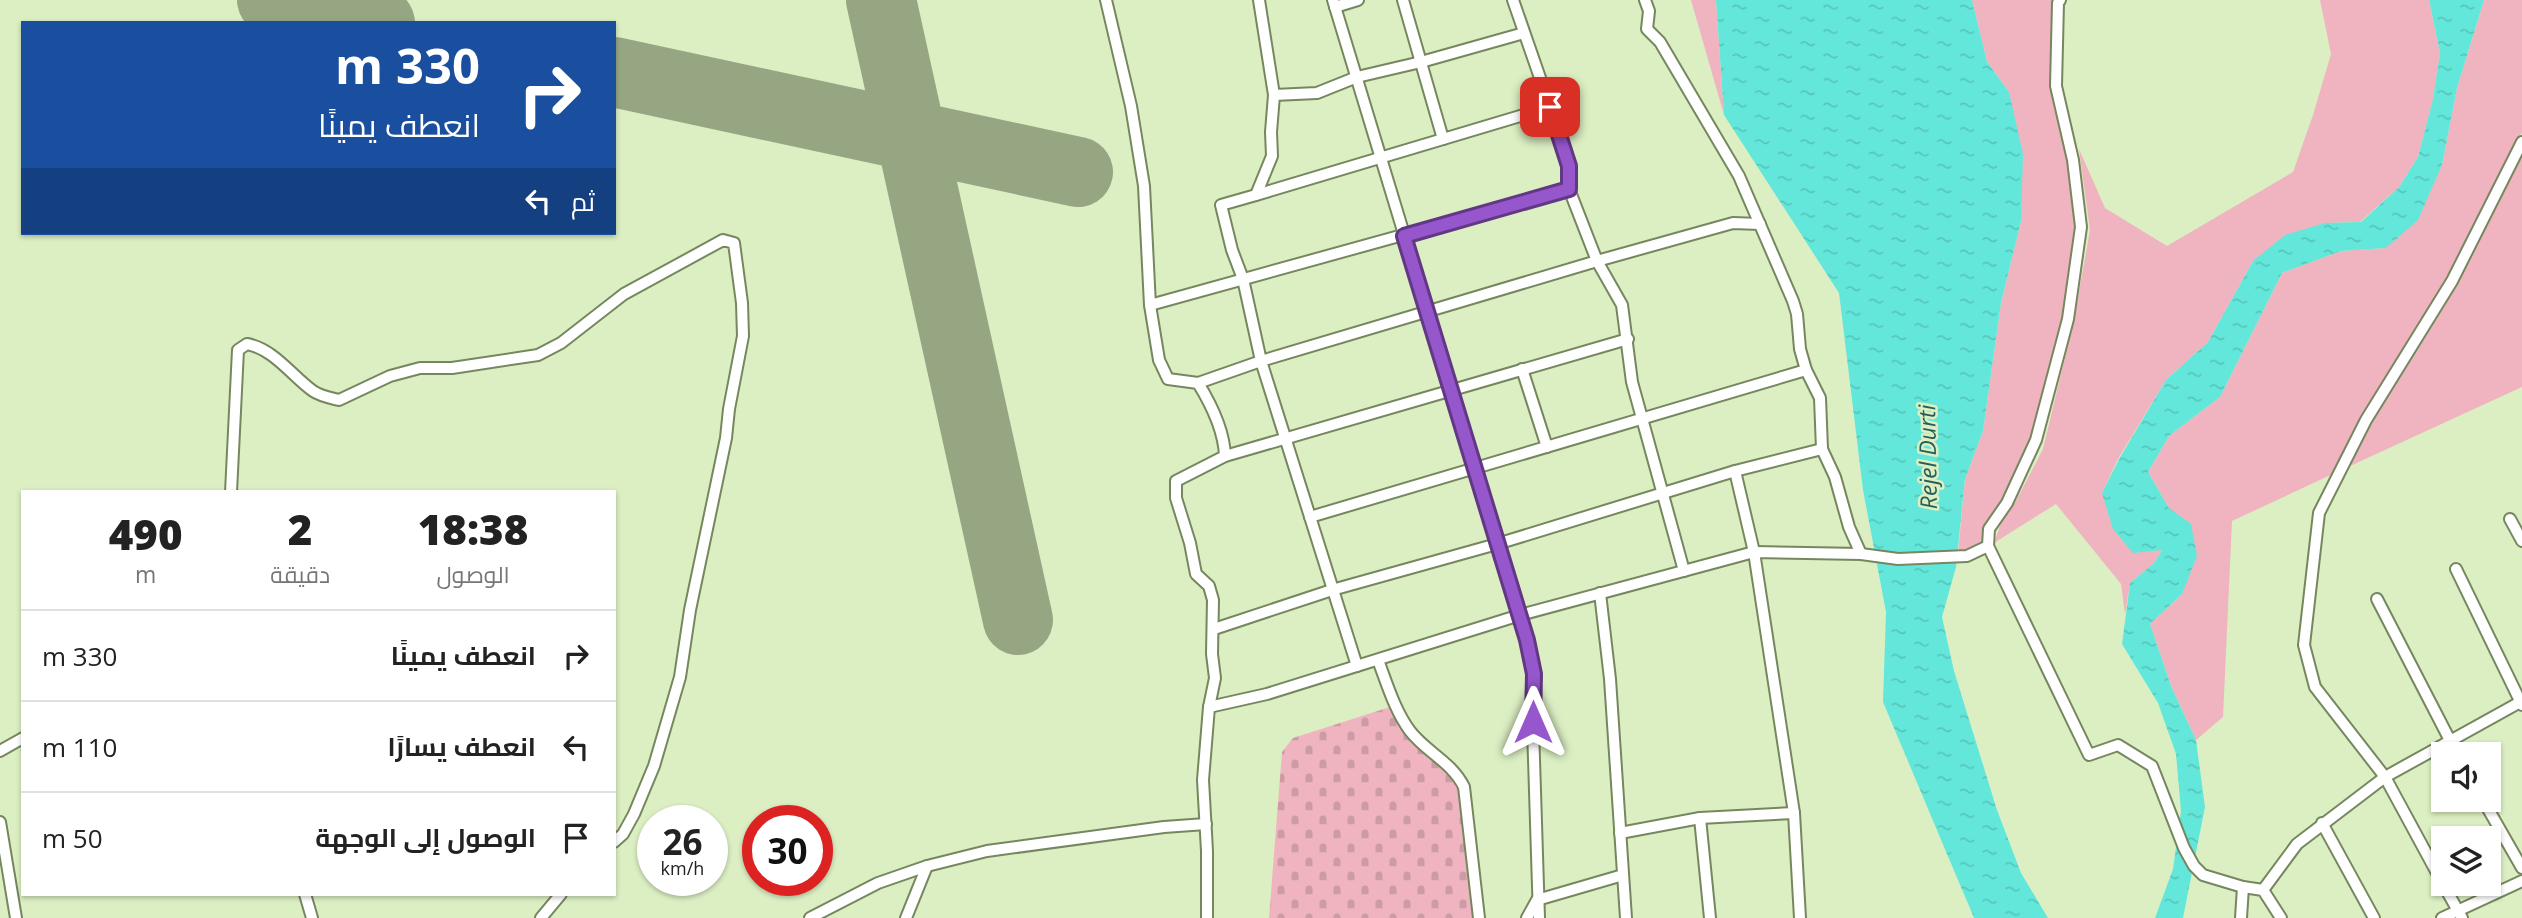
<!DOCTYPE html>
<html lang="ar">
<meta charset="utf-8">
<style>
body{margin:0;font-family:"Open Sans",Cairo,sans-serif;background:#f2f2f2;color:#222;direction:rtl;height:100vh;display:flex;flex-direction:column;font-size:26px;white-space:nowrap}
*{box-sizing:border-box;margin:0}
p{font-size:23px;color:#767676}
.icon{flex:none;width:38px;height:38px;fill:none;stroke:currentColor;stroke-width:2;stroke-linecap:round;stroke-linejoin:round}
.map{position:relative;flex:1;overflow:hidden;direction:ltr}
.panel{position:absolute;left:21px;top:490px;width:595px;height:406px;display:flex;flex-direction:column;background:#fff;border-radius:0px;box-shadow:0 2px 5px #0004;direction:rtl}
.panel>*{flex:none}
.top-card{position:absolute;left:21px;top:21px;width:595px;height:214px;border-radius:0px;box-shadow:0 2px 5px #0004;direction:rtl;background:#1a4fa0;color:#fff;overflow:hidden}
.buttons{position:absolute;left:2431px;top:742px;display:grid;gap:14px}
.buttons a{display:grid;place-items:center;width:70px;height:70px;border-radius:0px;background:#fff;box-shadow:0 2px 5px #0004;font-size:35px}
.speed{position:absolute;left:637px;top:805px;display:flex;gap:14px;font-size:35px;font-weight:700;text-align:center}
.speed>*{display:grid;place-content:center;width:91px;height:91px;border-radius:50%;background:#fff;box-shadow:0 2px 5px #0004;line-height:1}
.speed small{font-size:18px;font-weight:400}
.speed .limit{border:10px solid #d22;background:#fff;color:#111}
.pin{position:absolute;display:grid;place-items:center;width:60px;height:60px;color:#fff;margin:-30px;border-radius:14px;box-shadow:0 4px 10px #0006}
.me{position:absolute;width:77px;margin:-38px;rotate:0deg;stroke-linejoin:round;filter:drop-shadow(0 0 5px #0008)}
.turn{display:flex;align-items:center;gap:24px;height:147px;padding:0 21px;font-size:32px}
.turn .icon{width:91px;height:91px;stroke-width:2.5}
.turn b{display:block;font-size:49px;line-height:60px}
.then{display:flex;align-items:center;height:66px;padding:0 21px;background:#0003;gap:14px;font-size:26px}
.eta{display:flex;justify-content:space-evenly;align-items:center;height:119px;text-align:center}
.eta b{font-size:42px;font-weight:800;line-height:49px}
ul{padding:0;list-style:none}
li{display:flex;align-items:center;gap:21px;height:91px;padding:0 21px;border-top:2px solid #e0e0e0}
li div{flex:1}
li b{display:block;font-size:26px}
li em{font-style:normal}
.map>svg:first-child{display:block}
</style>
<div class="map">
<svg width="2522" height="918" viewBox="0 0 2522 918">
<defs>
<pattern id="cemetery-stones" width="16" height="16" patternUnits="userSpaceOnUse" patternTransform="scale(1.75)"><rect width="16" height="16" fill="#efb4bf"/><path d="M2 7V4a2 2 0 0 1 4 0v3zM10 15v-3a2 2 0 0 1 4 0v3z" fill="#cd9ba3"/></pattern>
<pattern id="water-ripples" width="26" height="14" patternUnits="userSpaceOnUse" patternTransform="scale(1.75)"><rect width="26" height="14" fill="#64e7db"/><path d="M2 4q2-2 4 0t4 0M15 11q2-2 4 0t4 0" fill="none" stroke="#56c6bb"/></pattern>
</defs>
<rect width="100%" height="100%" fill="#dcefc3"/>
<g fill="#efb4bf">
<polygon points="1691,0 1716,0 1724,115"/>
<polygon points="1972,0 2052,0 2051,89 2070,161 2077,228 2064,318 2032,439 1985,544 1967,554 1958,553 1965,479 1983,431 2001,303 2021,221 2009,92 1987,62"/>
<polygon points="2320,0 2429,0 2440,53 2433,99 2418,157 2399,187 2360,222 2325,223 2253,261 2208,342 2166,380 2118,459 2102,493 2162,550 2154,563 2130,583 2125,614 2121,584 2056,504 1994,543 2002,520 2016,501 2043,449 2074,320 2090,230 2079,149 2105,208 2167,246 2293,172 2313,115 2331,54"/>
<polygon points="2484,0 2522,0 2522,132 2446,280 2363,416 2335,473 2232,521 2223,717 2196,740 2171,686 2150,624 2182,594 2191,525 2169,508 2148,472 2169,436 2220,397 2282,273 2341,251 2386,248 2442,165 2457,88"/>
<polygon points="2522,154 2522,387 2350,466 2372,423 2457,281"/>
</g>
<polygon fill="url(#cemetery-stones)" points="1390,707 1406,737 1412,744 1448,771 1461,790 1475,918 1269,918 1282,752 1293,738"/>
<g fill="url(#water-ripples)">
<polygon points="1716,0 1972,0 1987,62 2009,92 2023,154 2021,221 2001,303 1983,431 1965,479 1956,567 1942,617 1954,671 1997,810 2021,873 2048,918 1974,918 1883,702 1886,612 1863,490 1839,293 1724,115"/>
<polygon points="2429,0 2484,0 2457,88 2442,165 2418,220 2386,248 2341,251 2282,273 2220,397 2169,436 2148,472 2169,508 2191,524 2197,556 2182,594 2150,624 2171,686 2196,740 2205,807 2183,918 2155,918 2173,869 2181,811 2176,754 2158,703 2122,644 2130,583 2154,563 2162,550 2133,553 2113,529 2102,493 2119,459 2166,380 2208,342 2253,261 2285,235 2325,223 2361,222 2399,187 2418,157 2433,99 2440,53"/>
</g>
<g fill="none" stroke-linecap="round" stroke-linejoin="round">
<g stroke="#96a683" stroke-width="70">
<polyline points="272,0 380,23"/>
<polyline points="881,0 1018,620"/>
<polyline points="614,72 1078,172"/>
</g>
<g stroke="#76875f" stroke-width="14">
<g id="minor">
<path d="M1106,0L1131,106L1144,186L1150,305L1159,360L1168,379L1198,383C1211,404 1224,430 1225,456L1176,481V498L1190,543L1196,574L1209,586L1213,600L1212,654L1215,678L1209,707L1203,780L1207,851V918"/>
<polyline points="1259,0 1274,95 1271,132 1272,156 1256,195 1221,205 1232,250 1243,279 1261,361 1357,666"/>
<polyline points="1333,0 1527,640 1534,674 1532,696 1539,918"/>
<polyline points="1403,0 1443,139"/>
<polyline points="1513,0 1565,150 1569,167 1569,189 1597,261 1622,305 1632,382 1684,571"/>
<polyline points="1645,0 1649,11 1647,29 1660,42 1739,176 1793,301 1797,314 1800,349 1806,370 1820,398 1822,449 1835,477 1849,527 1861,554"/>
<polyline points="2060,0 2058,3 2056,86 2073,160 2081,227 2068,319 2036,440 2007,503 1989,529 1988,546 2089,755 2118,745 2152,766 2184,848 2194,866 2203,875 2243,887 2263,890 2281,918"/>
<polyline points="1335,7 1358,0"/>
<polyline points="1274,95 1317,93 1357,77 1421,62 1524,33"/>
<polyline points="1256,195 1550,107"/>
<polyline points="1150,305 1569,189"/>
<polyline points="1522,369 1547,447"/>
<polyline points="1198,383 1261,361 1597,261 1733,223 1760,224"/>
<polyline points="1225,456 1628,339"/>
<polyline points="1735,471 1754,552 1794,813 1800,918"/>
<path d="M231,492L238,350L247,344C274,349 292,376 313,391C320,396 331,398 339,400L390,376L420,368H452L538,355L561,343L624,294L723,240L734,243L742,303L743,336L729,409L726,438L690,610L680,677L654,766L634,814L623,834L614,842"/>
<polyline points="1310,517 1806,370"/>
<polyline points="2510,519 2522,541"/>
<polyline points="2456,569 2522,705"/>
<polyline points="1600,593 1610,679 1626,918"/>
<polyline points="2377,599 2457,754"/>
<polyline points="1214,629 1332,590 1497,544 1735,471 1822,449"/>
<path d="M1378,660C1387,684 1395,711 1410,731C1426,752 1452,762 1464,787L1479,918"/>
<polyline points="1209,707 1267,694 1520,615 1754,552 1861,554 1898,559 1967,556 1988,546"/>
<polyline points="0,751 23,738"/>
<polyline points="2483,800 2522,868"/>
<polyline points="1700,818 1710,918"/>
<polyline points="0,822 16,918"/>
<polyline points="2322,823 2374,918"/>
<polyline points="1620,833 1700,818 1794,813"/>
<polyline points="2443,884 2385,777 2315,687 2304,645 2319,513 2366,420 2452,281 2522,142"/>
<polyline points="2443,884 2462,918"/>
<polyline points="2263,890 2297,844 2385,777 2522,701"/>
<polyline points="305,894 312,918"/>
<polyline points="541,918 561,894"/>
<polyline points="810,918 878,883 927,866 987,851 1164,827 1206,824"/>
<polyline points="906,918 927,866"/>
<polyline points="1527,918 1537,900 1623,875"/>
<polyline points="2241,918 2243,887"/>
<polyline points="2442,918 2522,881"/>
</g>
</g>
<use href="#minor" stroke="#fff" stroke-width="10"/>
</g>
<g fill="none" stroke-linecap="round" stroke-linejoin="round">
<g stroke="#623885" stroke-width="18">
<polyline id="route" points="1533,722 1534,674 1527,640 1404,236 1569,189 1569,166 1550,107"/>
</g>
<use href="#route" stroke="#9656cc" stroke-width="12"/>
</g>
<g text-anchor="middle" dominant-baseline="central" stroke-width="5" stroke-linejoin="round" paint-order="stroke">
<g font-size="23" font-style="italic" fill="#275e59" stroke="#dcefc3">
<text transform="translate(1927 457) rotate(-91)">Rejel Durti</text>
</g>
</g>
</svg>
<div class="buttons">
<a><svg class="icon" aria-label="sound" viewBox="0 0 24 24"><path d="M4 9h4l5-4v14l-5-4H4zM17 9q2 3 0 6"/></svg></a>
<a><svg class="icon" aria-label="layers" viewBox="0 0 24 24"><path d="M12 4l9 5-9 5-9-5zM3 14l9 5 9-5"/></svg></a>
</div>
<div class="speed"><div>26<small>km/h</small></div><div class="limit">30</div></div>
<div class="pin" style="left:1550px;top:107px;background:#d93025"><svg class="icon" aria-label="arrive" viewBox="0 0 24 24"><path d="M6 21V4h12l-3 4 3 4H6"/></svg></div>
<svg class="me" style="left:1533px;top:722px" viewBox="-20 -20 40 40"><path d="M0-17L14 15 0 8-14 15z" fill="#9656cc" stroke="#fff" stroke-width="4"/></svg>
<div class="top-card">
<div class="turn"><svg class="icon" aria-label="right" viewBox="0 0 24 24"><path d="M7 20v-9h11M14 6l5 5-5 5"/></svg><div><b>330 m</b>انعطف يمينًا</div></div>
<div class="then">ثم<svg class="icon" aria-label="left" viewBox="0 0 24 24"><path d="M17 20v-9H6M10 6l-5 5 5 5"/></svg></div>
</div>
<section class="panel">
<div class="eta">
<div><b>18:38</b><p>الوصول</p></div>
<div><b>2</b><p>دقيقة</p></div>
<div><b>490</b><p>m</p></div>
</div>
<ul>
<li><svg class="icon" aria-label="right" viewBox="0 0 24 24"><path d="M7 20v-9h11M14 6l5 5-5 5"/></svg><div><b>انعطف يمينًا</b></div><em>330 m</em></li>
<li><svg class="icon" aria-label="left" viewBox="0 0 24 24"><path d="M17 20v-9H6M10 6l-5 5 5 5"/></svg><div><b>انعطف يسارًا</b></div><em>110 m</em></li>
<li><svg class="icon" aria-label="arrive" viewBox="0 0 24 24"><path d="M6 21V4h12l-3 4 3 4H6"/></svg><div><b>الوصول إلى الوجهة</b></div><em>50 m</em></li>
</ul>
</section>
</div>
